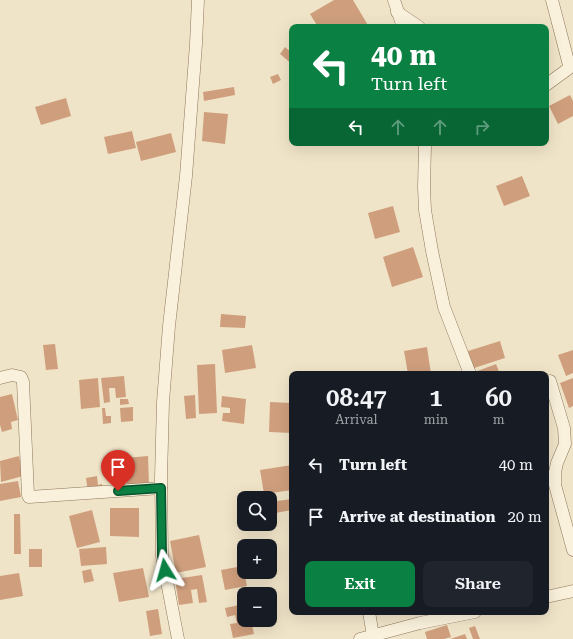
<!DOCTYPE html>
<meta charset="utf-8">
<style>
body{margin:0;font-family:"Roboto Serif",serif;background:#20242c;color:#f1f3f6;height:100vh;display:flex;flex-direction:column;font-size:15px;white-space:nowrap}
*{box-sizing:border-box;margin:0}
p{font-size:13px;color:#9ea1a6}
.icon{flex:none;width:22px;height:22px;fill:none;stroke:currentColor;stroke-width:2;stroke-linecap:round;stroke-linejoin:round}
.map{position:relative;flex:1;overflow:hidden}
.side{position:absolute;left:289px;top:371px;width:260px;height:244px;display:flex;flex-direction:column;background:#171b24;border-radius:8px;box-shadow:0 4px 16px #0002}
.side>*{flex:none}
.guide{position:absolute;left:289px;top:24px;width:260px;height:122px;border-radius:8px;box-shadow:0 4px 16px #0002;background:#0b8043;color:#fff;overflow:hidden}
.buttons{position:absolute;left:237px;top:491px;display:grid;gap:8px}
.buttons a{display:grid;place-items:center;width:40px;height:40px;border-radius:8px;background:#171b24;box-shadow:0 4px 16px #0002;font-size:20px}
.pin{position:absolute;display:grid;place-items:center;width:34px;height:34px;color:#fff;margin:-41px -17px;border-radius:50% 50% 50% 0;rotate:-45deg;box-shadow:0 0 4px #0007}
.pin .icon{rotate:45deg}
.me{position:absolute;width:44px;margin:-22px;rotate:352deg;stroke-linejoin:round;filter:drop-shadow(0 0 3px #0008)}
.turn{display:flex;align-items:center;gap:14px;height:84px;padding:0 16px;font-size:18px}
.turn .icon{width:52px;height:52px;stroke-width:2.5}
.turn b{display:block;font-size:28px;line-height:34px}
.lanes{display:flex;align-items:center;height:38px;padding:0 16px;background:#0003;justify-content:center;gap:20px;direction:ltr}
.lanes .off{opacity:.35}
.eta{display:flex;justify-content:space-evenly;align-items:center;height:68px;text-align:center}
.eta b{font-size:24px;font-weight:600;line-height:28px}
.button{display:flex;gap:8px;margin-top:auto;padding:8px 16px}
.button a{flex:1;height:46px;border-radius:8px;background:#0b8043;color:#fff;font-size:16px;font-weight:600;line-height:46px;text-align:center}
.button a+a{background:#20242c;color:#f1f3f6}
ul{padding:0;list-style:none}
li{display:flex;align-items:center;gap:12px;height:52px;padding:0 16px}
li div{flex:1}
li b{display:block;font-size:15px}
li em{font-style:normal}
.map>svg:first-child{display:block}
</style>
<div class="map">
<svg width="573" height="639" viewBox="0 0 573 639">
<rect width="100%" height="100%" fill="#f0e4c8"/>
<g fill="#cf9f7d">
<polygon points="334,0 353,0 369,27 318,27 310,14"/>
<polygon points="285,47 292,53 292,64 280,54"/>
<polygon points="278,74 281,80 273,84 270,77"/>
<polygon points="234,87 235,95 204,101 203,92"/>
<polygon points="570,95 573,101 573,116 558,124 549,106"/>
<polygon points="66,98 71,116 41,125 35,107"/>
<polygon points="204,112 228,114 225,144 202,141"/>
<polygon points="132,131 136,148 108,154 104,137"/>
<polygon points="171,133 176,152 141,161 136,142"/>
<polygon points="522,176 530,196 504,206 496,186"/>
<polygon points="393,206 400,232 375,239 368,213"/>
<polygon points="413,247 423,277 392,287 383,257"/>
<polygon points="221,314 246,316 245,328 220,327"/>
<polygon points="500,341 505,358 474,368 468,351"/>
<polygon points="55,344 58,369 46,370 43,345"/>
<polygon points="252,345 256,368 225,373 222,350"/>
<polygon points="427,347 431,374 408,374 404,351"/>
<polygon points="573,350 573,373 566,376 558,355"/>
<polygon points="215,364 217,413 199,414 197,365"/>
<polygon points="496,364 500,374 476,374 475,372"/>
<polygon points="124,376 126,397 116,398 115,388 109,388 110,402 104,403 101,378"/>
<polygon points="98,378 100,407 81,409 79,380"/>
<polygon points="573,378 573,406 569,408 560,383"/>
<polygon points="12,394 18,420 11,422 12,429 2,432 0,425 0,397"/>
<polygon points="195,395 196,418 186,419 184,396"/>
<polygon points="222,396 246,399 244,424 222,421 223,413 230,413 230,408 221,407"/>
<polygon points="120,399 128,399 129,404 120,405"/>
<polygon points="270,402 292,403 292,433 269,432"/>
<polygon points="133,407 133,421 121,422 120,408"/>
<polygon points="102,408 105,408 106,416 111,416 111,423 103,424"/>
<polygon points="19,456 23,476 1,482 0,461"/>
<polygon points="148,456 149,485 127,486 125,458"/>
<polygon points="292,465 292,490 264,494 260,470"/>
<polygon points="97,476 98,485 102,484 103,490 88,492 86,478"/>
<polygon points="18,481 21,497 0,501 0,484"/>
<polygon points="292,499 292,510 270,514 270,502"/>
<polygon points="110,508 139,508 139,537 110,536"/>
<polygon points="92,510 100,542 77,548 69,516"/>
<polygon points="14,514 20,514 21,554 14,554"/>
<polygon points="199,535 206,567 176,573 170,541"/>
<polygon points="106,547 107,564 81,566 79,549"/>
<rect x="29" y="549" width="13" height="18"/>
<polygon points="243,566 247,586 225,590 221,570"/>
<polygon points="143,568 149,597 119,602 113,573"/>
<polygon points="91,569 94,581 84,583 82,571"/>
<polygon points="19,573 23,596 0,600 0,576"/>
<polygon points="202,575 207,602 199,603 197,589 191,590 193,603 179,605 175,579"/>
<polygon points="244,604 244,620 251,620 254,634 233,638 230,624 237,623 235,615 227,617 225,608"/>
<polygon points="158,609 162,634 150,636 146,611"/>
<polygon points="447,625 451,637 444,639 427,639 425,632"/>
<polygon points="475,626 480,639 473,639 469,628"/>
<polygon points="465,634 467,639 450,639"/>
</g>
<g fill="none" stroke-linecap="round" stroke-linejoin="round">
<g stroke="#8d765c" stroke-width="13">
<g id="minor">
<polyline points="394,0 403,27"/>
<polyline points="397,12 419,27"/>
<polyline points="546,85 568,69 569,65 552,0"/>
<polyline points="424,143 425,146 424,187 425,210 432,251 444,307 470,374"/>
<polyline points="0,378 12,375 21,377 23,382 28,495 29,497 161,488"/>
<polyline points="550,381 564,428 565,444 557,463 555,472 555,485 573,550"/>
<polyline points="546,597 573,591"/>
<polyline points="369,612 373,636"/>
<polyline points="178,639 162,556 161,478 163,402 169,326 186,176 196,44 198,0"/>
<polyline points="360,639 420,623 475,612"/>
</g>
</g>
<use href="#minor" stroke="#faf1dc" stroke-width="12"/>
</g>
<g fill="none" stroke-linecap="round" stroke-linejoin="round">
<g stroke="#07532c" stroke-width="10">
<polyline id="route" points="118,491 161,488 162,556 165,570"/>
</g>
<use href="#route" stroke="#0b8043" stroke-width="7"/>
</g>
</svg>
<div class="buttons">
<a><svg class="icon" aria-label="search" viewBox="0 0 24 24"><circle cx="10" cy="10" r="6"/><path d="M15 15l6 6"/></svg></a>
<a>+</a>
<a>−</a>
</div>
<div class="pin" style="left:118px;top:491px;background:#d93025"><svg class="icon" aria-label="arrive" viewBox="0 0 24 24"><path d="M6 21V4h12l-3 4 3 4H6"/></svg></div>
<svg class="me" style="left:165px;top:570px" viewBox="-20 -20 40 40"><path d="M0-17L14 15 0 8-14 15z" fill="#0b8043" stroke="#fff" stroke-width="4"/></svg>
<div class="guide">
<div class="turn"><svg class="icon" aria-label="left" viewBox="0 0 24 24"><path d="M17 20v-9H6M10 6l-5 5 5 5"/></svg><div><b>40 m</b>Turn left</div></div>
<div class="lanes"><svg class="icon" aria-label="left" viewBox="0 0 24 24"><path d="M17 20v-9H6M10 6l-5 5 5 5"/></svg><svg class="icon off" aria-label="ahead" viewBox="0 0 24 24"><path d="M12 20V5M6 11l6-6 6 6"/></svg><svg class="icon off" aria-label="ahead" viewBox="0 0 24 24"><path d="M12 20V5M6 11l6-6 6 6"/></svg><svg class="icon off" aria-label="right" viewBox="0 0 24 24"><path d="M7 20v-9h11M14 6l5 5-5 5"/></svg></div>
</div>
<section class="side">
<div class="eta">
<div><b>08:47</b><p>Arrival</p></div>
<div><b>1</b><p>min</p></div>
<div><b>60</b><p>m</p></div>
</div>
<ul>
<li><svg class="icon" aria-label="left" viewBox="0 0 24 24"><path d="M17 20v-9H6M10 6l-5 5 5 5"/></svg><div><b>Turn left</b></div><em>40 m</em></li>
<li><svg class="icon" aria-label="arrive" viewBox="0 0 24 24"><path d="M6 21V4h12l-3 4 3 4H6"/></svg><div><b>Arrive at destination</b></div><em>20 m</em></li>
</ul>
<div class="button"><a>Exit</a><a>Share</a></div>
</section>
</div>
